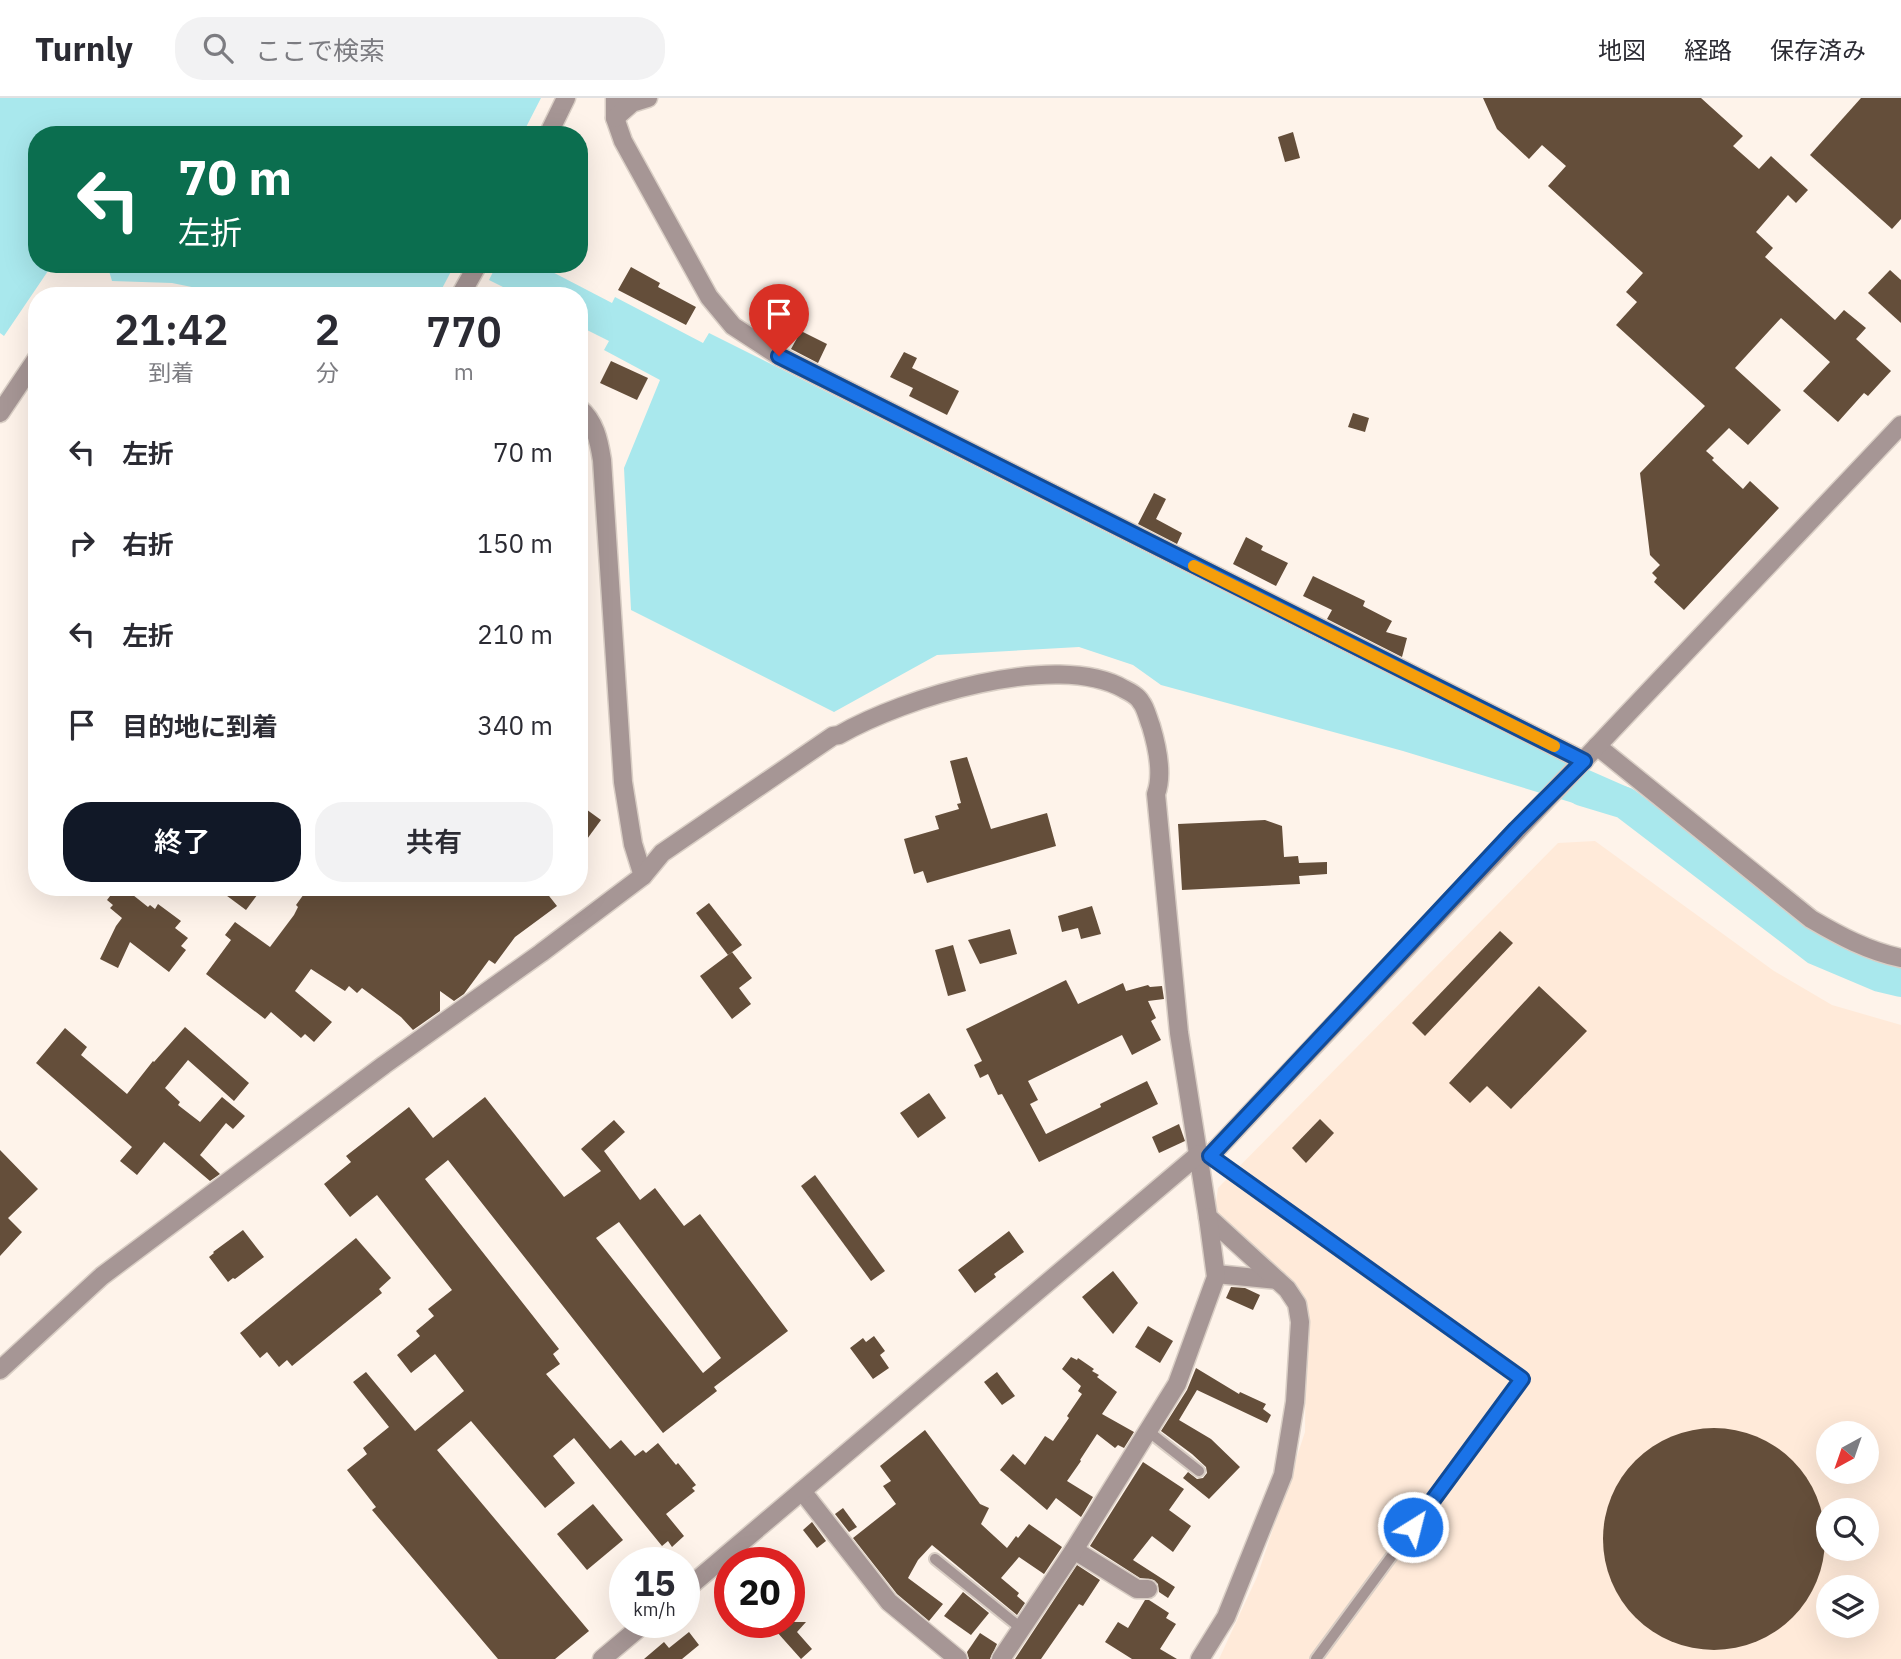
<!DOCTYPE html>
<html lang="ja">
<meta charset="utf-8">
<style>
body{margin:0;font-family:"IBM Plex Sans","Noto Sans JP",sans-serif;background:#f2f2f3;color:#2b2b33;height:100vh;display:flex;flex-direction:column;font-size:26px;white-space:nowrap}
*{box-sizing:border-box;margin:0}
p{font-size:23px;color:#7c7c81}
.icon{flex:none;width:38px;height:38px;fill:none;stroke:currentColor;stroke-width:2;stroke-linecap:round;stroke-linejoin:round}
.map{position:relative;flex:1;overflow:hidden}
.sheet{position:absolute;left:28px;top:189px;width:560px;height:609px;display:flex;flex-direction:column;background:#fff;border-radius:28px;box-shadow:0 7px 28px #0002}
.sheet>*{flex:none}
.guide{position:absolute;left:28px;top:28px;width:560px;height:147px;border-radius:28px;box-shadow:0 7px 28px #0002;background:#0b6e4f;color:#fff;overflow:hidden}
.needle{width:46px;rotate:220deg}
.fabs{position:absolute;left:1816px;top:1323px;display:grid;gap:14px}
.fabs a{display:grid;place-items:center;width:63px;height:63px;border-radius:50%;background:#fff;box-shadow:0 7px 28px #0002;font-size:35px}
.speed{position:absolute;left:609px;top:1449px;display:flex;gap:14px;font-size:35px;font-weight:700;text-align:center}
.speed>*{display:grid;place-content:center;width:91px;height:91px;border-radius:50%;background:#fff;box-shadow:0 7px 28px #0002;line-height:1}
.speed small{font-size:18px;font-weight:400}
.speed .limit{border:10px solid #d22;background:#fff;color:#111}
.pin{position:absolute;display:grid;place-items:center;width:60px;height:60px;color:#fff;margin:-72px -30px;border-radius:50% 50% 50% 0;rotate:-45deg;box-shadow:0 0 7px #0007}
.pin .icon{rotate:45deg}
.me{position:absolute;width:77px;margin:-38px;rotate:36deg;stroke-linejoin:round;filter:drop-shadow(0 0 5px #0008)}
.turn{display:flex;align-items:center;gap:24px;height:147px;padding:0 35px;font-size:32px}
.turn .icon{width:91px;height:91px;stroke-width:2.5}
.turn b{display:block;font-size:49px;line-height:60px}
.eta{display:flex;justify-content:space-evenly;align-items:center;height:119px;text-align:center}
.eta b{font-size:42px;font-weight:600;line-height:49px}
.primary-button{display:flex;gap:14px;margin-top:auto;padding:14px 35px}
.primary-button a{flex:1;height:80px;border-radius:28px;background:#111827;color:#fff;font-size:28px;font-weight:600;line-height:80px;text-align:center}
.primary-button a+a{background:#f2f2f3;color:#2b2b33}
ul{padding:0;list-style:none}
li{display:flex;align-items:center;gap:21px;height:91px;padding:0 35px}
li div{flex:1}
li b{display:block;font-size:26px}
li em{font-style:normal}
header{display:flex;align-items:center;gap:42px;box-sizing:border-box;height:98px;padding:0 35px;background:#fff;border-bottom:2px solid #e1e1e2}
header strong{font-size:33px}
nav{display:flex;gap:38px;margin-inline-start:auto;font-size:24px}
.search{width:490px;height:63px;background:#f2f2f3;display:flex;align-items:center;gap:18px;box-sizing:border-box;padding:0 24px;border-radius:28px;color:#7c7c81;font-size:26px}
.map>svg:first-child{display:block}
</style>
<header>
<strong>Turnly</strong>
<div class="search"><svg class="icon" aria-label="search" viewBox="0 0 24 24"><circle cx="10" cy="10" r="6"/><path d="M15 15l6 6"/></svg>ここで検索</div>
<nav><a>地図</a><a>経路</a><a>保存済み</a></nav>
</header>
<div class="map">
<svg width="1901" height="1561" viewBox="0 0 1901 1561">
<rect width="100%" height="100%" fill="#fef3ea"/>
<path fill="#ffead9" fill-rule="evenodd" d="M1595,743L1774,873L1832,907L1901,927V1561H1219L1257,1479L1305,1334L1306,1218L1292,1184L1215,1112L1218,1090L1558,745ZM1829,1335H1867V1374H1829ZM1829,1412H1867V1451H1829ZM1829,1489H1867V1528H1829Z"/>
<g fill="#a9e8ed">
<polygon points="0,0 541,0 522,37 37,37 37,166 74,166 48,173 4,238 0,235"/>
<polygon points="107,166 455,166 438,198 236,198 172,185 112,183"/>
<polygon points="497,166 537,166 612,205 615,199 703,245 709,235 1516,640 1632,691 1616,718 1403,653 1161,587 1133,567 1079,549 937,557 834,614 631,512 624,370 660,282 604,252 609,243 579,228 579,198 521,198 489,182"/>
</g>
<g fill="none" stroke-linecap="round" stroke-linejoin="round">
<polyline stroke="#a9e8ed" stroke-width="32" points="1582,692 1625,705 1816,851 1880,878 1901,883"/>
</g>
<g fill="#644e3a" fill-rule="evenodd">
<polygon points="1483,0 1701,0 1743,38 1733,48 1759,71 1771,58 1808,92 1796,105 1788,97 1756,134 1773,150 1765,159 1835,222 1844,212 1866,230 1856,241 1891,273 1868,298 1864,295 1838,324 1803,293 1830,264 1781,220 1735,270 1781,312 1748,347 1729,330 1706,353 1714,360 1712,362 1743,391 1750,383 1779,410 1684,512 1654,484 1657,480 1652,475 1660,467 1650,457 1640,375 1705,308 1616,227 1637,204 1626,194 1643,175 1548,88 1566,68 1542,47 1529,61 1497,31"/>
<polygon points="1861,0 1901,0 1901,121 1892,131 1810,57"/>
<polygon points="1293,34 1300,60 1285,64 1278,39"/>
<polygon points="631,169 660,185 658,189 696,209 686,227 618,192"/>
<polygon points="1890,172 1901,182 1901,225 1868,195"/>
<polygon points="801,233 827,246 818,265 791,251"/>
<polygon points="904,254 917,260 912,270 959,293 947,317 909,298 913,290 890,279"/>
<polygon points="611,263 648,280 637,302 600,285"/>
<polygon points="1353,315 1369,320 1365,334 1348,329"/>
<polygon points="1154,395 1166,401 1156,421 1182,435 1177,446 1138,426"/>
<polygon points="1246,439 1263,448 1261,452 1288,465 1276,488 1233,466"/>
<polygon points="1313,478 1365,503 1363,508 1392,523 1386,534 1407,540 1402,559 1327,521 1332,512 1303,498"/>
<polygon points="967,659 991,731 1047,715 1056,748 927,785 923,773 914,776 904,741 939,731 935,718 959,711 957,706 961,705 950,663"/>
<polygon points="579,706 601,722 579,752"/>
<polygon points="1265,722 1282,728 1284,759 1298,758 1299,765 1327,764 1327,776 1299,778 1300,786 1182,792 1178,726"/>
<polygon points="117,789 123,789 148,809 150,807 155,811 158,806 181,823 175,830 188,840 181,848 186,852 169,874 130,844 118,870 100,861 116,828 122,820 110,810 113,807 107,802"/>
<polygon points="215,789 263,789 246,812"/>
<polygon points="309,789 542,789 557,808 515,839 495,866 489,862 464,896 454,903 440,893 440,913 413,932 401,919 362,890 357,895 349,888 345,893 311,871 295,893 332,924 314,944 305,936 301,940 271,914 265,921 206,876 231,842 225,837 235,824 270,849 294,817 298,809 296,807"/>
<polygon points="709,805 742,847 728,857 696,815"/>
<polygon points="1092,808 1101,836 1081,841 1078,830 1062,834 1058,818"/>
<polygon points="1010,831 1017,856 980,866 968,842"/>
<polygon points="1500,833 1513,845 1425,938 1412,925"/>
<polygon points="953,847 966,893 948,898 935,852"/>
<polygon points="732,854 752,880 739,890 751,906 732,921 700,878"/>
<polygon points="1066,882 1078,906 1123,885 1126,893 1148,887 1150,889 1162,888 1164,901 1148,903 1156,920 1151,923 1161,942 1132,957 1122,937 1028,983 1038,1002 1030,1006 1046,1036 1101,1009 1100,1006 1147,983 1158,1006 1039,1064 1002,996 998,997 988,976 980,980 974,967 982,963 966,931"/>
<polygon points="1539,888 1587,933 1511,1011 1487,988 1470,1005 1449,985"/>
<polygon points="185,929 249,985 234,1003 188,962 165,990 180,1004 178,1007 200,1024 222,999 245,1018 233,1031 226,1025 200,1057 220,1076 210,1083 164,1044 137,1077 120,1063 132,1049 36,965 65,930 87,949 81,957 127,996 153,963 154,964"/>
<polygon points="929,995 946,1020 918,1040 900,1015"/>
<path d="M485,999L564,1099L601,1073L581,1051L614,1022L625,1034L604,1053L640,1102L655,1090L684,1128L700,1116L788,1233L714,1289L717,1293L663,1335L448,1062L425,1081L559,1251L553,1256L560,1266L546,1276L610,1351L621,1342L635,1358L643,1352L646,1355L658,1345L676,1367L678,1365L696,1387L692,1390L695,1393L666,1416L684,1438L672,1449L668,1443L662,1448L574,1340L553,1358L575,1385L545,1410L471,1323L437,1352L589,1533L555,1561H498L372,1412L376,1409L347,1372L367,1356L363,1350L389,1329L353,1284L366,1274L415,1333L464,1293L435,1256L411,1275L397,1257L420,1238L416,1233L434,1218L428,1211L452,1192L377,1097L350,1119L324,1086L351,1064L346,1058L409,1009L433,1040ZM619,1124L721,1260L703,1275L596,1140Z"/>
<polygon points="1320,1021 1334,1035 1306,1065 1292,1050"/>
<polygon points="1179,1026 1185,1043 1159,1055 1152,1039"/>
<polygon points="0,1052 38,1091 8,1120 22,1134 0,1158"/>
<polygon points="815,1077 885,1173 871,1183 801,1088"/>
<polygon points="243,1132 264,1159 235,1181 233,1180 228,1184 209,1159 214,1155 213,1154"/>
<polygon points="1009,1133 1024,1154 994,1176 996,1179 975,1195 958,1172"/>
<polygon points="356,1140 391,1180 379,1191 382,1195 292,1268 287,1262 279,1269 267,1254 260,1260 240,1235"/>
<polygon points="1113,1173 1138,1205 1113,1236 1082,1199"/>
<polygon points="1231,1189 1245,1190 1260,1197 1253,1212 1226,1200"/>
<polygon points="1148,1228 1173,1243 1160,1265 1135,1249"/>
<polygon points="874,1238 885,1253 880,1257 889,1270 873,1281 850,1250 863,1240 866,1244"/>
<polygon points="1071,1259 1077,1262 1078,1260 1094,1271 1092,1273 1099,1277 1097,1279 1117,1294 1102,1316 1134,1334 1124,1350 1118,1347 1115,1350 1097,1336 1080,1362 1081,1363 1067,1383 1093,1399 1081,1419 1056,1400 1047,1412 1000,1372 1013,1356 1025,1367 1045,1338 1053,1343 1069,1320 1067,1318 1082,1296 1078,1293 1081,1288 1062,1271"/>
<polygon points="1196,1270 1239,1296 1240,1294 1266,1306 1263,1311 1271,1317 1267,1325 1197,1292 1179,1322 1211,1341 1240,1369 1209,1401 1183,1380 1188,1374 1197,1381 1203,1380 1207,1375 1206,1369 1192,1356 1161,1333 1187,1292"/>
<polygon points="997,1274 1015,1298 1002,1307 984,1284"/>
<circle cx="1714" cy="1441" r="111"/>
<polygon points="925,1332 980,1406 989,1410 981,1426 1007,1450 1016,1438 1018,1440 1029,1426 1062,1449 1044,1476 1019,1459 1001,1480 1019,1495 1017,1498 1025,1505 1017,1517 932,1447 918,1462 908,1480 943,1506 929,1523 897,1496 853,1440 896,1406 883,1388 891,1383 880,1368"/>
<polygon points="1143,1364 1184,1391 1169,1412 1191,1428 1173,1454 1152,1438 1133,1462 1175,1489 1168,1500 1159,1494 1158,1486 1154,1482 1140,1480 1090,1448"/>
<polygon points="593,1406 623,1442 587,1472 557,1436"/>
<polygon points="843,1410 857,1429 849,1434 835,1416"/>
<polygon points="812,1424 826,1443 817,1450 803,1432"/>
<polygon points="1077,1467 1100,1482 1083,1508 1079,1506 1041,1561 1015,1561"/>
<polygon points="963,1494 989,1515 971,1537 944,1518"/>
<polygon points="1145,1502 1149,1502 1169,1515 1166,1520 1176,1526 1160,1551 1177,1561 1132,1561 1105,1544 1118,1524 1128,1530"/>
<polygon points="768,1524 806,1524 797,1534 812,1551 801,1561"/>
<polygon points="689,1534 699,1547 682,1561 644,1561 664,1544 669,1550"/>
<polygon points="980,1535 997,1546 990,1561 969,1561 967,1554"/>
</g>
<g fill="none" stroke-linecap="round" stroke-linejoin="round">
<g stroke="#d9cec5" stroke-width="14">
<g id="service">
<polyline points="1210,1058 1522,1281 1316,1561"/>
<polyline points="1148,1333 1199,1373"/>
<polyline points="935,1461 1022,1531"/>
</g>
</g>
<g stroke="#d9cec5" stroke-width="21">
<g id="minor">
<polyline points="615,0 615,20 623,43 709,199 733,228 779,258 1584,663"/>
<polyline points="615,20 632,5 648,0"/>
<polyline points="548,37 566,0"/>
<polyline points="460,198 478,166"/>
<path d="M579,310C595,323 599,343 602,362L623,684L633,746L643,778"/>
<polyline points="0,315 37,260"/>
<path d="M1597,648L1811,821C1840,838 1868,853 1901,860"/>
<polyline points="1216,1176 1277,1182"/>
<path d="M0,1272L102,1178L384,967L541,855L643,778L662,755L833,638L839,637C903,600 1056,552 1124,591C1130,594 1138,598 1141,604C1146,610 1148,621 1151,628C1157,648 1163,677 1156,696L1179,935L1208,1119L1287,1191L1297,1206L1300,1224L1295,1304L1283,1377L1226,1519L1200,1561"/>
<polyline points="802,1393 889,1504 958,1561"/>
<polyline points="1074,1452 1137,1491 1148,1491"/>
<polyline points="1001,1561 1074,1452 1177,1286 1216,1179 1208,1119"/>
</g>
</g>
<g stroke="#d9cec5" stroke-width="21">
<g id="tertiary">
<path d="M684,1493L1199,1056L1210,1058C1439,813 1671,571 1901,327"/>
<polyline points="602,1561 646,1524"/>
</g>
</g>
<use href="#service" stroke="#a69695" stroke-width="10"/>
<use href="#minor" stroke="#a69695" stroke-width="18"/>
<use href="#tertiary" stroke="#a69695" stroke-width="18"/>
</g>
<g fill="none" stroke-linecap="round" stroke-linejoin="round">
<g stroke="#114b97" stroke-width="18">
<polyline id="route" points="779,258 1584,663 1516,731 1210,1058 1522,1281 1413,1429"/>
</g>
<use href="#route" stroke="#1a73e8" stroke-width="12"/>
<polyline stroke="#f59e0b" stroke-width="12" points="1194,468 1554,648"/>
</g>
</svg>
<div class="fabs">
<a><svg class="needle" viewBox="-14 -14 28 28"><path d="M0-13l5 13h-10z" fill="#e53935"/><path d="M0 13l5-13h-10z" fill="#7c7c81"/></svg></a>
<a><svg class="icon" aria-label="search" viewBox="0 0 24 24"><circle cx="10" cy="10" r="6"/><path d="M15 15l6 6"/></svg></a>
<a><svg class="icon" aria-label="layers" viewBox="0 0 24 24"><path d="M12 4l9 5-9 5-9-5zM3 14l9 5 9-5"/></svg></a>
</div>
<div class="speed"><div>15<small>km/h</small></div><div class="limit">20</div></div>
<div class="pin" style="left:779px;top:258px;background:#d93025"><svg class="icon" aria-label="arrive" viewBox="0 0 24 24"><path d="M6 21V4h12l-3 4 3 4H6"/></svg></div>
<svg class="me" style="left:1413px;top:1429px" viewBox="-20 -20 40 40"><circle r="17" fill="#1a73e8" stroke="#fff" stroke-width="3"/><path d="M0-11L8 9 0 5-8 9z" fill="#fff"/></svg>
<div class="guide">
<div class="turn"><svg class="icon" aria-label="left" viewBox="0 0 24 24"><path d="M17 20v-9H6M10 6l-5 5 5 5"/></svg><div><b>70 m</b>左折</div></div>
</div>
<section class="sheet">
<div class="eta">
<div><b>21:42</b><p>到着</p></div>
<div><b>2</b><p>分</p></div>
<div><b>770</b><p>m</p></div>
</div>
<ul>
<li><svg class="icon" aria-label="left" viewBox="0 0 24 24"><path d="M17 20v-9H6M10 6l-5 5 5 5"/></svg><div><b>左折</b></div><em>70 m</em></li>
<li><svg class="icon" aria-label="right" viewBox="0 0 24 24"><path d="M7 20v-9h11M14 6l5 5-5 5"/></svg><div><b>右折</b></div><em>150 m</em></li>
<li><svg class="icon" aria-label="left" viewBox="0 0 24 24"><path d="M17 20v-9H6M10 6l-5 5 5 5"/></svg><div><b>左折</b></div><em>210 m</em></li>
<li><svg class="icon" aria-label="arrive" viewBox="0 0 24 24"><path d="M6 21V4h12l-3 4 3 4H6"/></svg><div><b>目的地に到着</b></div><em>340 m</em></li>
</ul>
<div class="primary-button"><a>終了</a><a>共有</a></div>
</section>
</div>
